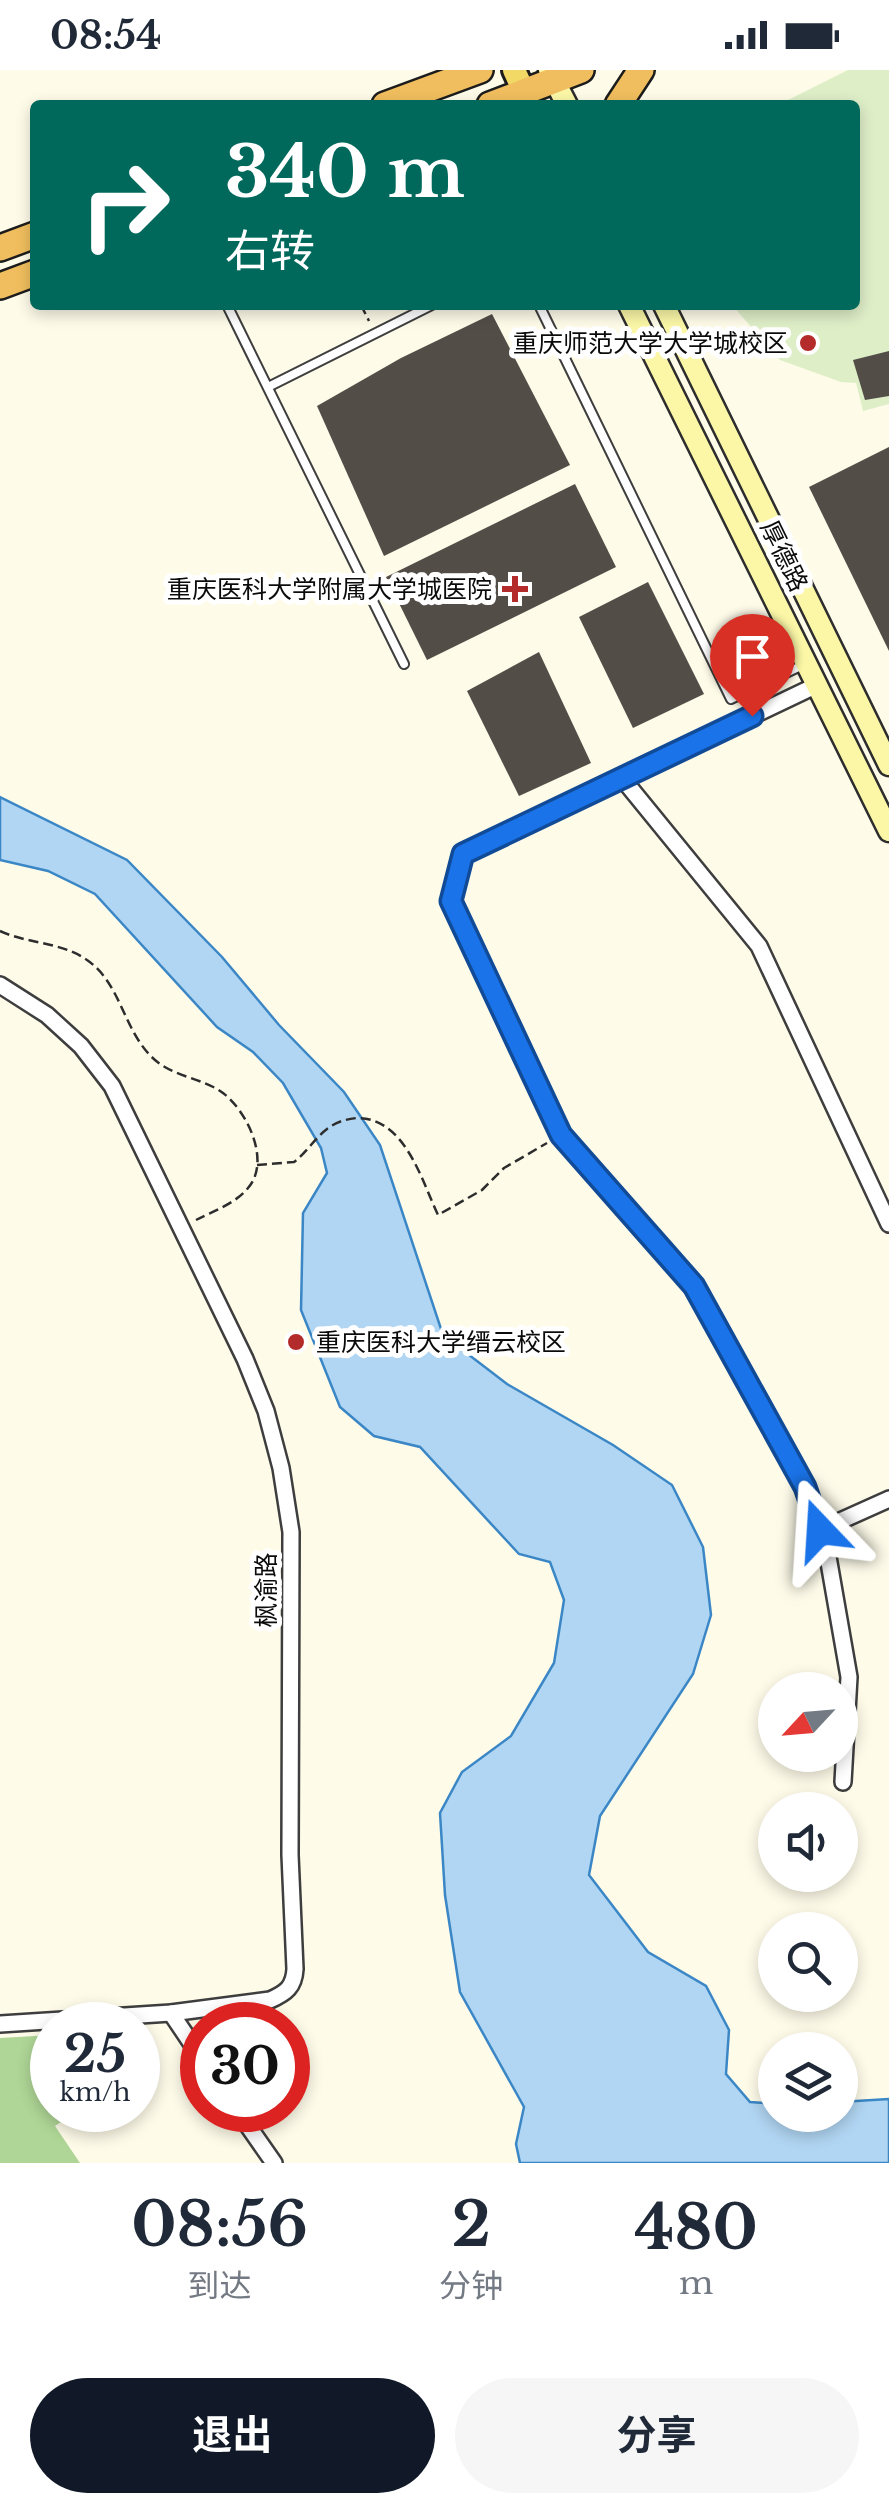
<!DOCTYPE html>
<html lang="zh">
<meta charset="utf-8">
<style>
body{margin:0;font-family:"Libre Baskerville","Noto Sans SC",serif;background:#f6f6f7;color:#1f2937;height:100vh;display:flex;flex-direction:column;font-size:38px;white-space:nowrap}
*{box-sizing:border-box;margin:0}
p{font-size:32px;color:#747a83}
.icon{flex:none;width:55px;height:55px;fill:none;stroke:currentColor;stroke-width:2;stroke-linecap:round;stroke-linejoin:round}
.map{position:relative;height:2093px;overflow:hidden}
.drawer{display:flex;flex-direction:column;background:#fff;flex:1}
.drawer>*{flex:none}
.top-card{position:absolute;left:30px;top:30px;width:830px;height:210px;border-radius:10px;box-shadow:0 5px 15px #0003;background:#00695c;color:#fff;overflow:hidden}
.needle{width:65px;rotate:244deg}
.fabs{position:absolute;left:758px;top:1602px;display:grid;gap:20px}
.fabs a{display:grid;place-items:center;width:100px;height:100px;border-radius:50%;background:#fff;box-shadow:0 5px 15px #0003;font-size:50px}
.speed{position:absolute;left:30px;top:1932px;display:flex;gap:20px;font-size:50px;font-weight:700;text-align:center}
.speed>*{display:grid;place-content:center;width:130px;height:130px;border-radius:50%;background:#fff;box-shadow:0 5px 15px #0003;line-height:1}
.speed small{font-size:25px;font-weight:400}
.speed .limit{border:15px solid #d22;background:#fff;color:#111}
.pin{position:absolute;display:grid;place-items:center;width:85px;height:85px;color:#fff;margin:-102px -42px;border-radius:50% 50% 50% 0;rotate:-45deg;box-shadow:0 0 10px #0007}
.pin .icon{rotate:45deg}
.me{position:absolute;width:110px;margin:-55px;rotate:340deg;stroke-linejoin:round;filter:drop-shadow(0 0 8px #0008)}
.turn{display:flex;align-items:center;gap:35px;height:210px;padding:0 30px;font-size:45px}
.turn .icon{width:130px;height:130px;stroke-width:2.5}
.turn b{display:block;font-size:70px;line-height:85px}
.eta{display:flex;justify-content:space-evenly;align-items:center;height:170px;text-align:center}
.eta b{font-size:60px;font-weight:700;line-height:70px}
.action{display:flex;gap:20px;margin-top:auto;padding:20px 30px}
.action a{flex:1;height:115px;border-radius:60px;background:#111827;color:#fff;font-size:40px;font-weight:700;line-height:115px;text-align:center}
.action a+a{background:#f6f6f7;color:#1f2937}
.status{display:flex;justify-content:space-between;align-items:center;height:70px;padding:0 50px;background:#fff;direction:ltr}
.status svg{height:28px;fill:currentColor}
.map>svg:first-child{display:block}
</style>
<div class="status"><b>08:54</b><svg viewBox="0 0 49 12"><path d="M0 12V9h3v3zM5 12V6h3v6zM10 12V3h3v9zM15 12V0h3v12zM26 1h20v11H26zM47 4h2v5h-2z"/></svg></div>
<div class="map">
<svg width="889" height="2093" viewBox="0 0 889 2093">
<rect width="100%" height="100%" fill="#fefbe9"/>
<polygon fill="#afd696" points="52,1965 52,2040 79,2040 55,2056 80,2093 0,2093 0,1968"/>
<polygon fill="#deeec7" points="848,0 889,0 889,334 863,341 856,313 841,312 780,290 732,235 855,235 855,35 778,35"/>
<polygon fill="#b1d6f3" stroke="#3b87c6" stroke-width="2.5" points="0,727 127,790 222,887 279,955 344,1022 380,1075 443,1265 507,1314 613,1375 672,1415 703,1477 711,1545 693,1604 600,1746 589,1805 648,1882 706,1916 729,1960 726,2004 750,2032 775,2034 775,2045 840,2045 840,2032 889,2029 889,2093 520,2093 516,2074 524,2037 460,1922 445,1825 440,1743 462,1702 511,1666 554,1593 564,1530 550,1492 519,1484 420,1377 374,1366 340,1337 301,1240 303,1143 327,1103 321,1078 283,1013 253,982 217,957 95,824 48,801 0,790"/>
<g fill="#534d48">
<polygon points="492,244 570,395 384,486 317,336 401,288"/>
<polygon points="889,281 889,326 865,330 853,290"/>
<polygon points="889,377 889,581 809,417"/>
<polygon points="575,414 616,497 427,590 386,507"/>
<polygon points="648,512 704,624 633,658 579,547"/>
<polygon points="539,582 591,693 519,726 467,621"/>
</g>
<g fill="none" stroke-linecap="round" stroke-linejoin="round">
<g stroke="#3e3e3e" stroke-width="12">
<g id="service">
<polyline points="227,235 404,594"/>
<polyline points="539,235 731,629 805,594"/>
<polyline points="268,317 432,235"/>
</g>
</g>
<g stroke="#3e3e3e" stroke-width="20">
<g id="minor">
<polyline points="622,708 817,615"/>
<path d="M0,915L47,945L81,976L112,1016L245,1289L266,1341L281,1398L291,1462L290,1785L295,1899C294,1917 286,1923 270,1930L171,1943L0,1954"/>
<polyline points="820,1460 889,1429"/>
<polyline points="843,1712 849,1607 827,1481 805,1417 694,1217 561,1065 451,831 463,783 622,708 759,876 889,1154"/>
<polyline points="171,1943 202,1989"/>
<polyline points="237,2040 274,2093"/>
</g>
</g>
<g stroke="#2d2d2d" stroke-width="25">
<g id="secondary">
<polyline points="549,0 567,35"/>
<polyline points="629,235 889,761"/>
<polyline points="664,235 889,695"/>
</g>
</g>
<g stroke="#1c1c1c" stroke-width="28">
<polyline id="primary" points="514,0 524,22"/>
</g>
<g stroke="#1c1c1c" stroke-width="30">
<g id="trunk">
<polyline points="385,35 480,0"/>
<polyline points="490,35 581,0"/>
<polyline points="618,35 641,0"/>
<polyline points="0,178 35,165"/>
<polyline points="0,216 35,203"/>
</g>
</g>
<g stroke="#2d2d2d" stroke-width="2.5" stroke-dasharray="10 5" stroke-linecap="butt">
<polyline points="361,235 369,251"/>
<path d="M0,861C28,874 62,872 87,890C122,914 123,962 155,990C174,1007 203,1008 223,1023C248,1042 271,1092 248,1118C235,1134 213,1141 196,1150"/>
<path d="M257,1095L294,1092C307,1082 315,1068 327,1059C336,1052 346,1049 357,1048C405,1048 421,1109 438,1145L482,1120L504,1098L547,1073"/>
</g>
<use href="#service" stroke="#fff" stroke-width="8"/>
<use href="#minor" stroke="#fff" stroke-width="15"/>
<use href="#secondary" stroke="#fbf7a7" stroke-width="20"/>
<use href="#primary" stroke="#f2d865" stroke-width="22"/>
<use href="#trunk" stroke="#f0be5e" stroke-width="25"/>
</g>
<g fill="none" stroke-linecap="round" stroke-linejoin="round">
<g stroke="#114b97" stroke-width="25">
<polyline id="route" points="752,646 463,784 451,831 561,1065 694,1216 805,1417 820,1460"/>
</g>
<use href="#route" stroke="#1a73e8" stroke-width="18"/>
</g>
<g fill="#b32b2a" stroke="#fff" stroke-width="4">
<circle cx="808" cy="273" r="10"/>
<path d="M510 504h10v10h10v10h-10v10h-10v-10h-10v-10h10z"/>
<circle cx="296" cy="1272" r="10"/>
</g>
<g text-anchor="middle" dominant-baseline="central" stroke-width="10" stroke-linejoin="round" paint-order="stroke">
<g font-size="25" fill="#0b0b0b" stroke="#fff" text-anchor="end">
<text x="788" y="273">重庆师范大学大学城校区</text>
<text x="492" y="519">重庆医科大学附属大学城医院</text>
<text x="316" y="1272" text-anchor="start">重庆医科大学缙云校区</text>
</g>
<g font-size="25" fill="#0b0b0b" stroke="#fff">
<text transform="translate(784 486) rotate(64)">厚德路</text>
<text transform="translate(266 1520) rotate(-90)">枫渝路</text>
</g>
</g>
</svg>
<div class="fabs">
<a><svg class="needle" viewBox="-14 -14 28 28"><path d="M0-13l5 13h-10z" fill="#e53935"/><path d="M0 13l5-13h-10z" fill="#747a83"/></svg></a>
<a><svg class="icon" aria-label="sound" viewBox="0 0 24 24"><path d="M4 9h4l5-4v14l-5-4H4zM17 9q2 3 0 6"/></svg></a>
<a><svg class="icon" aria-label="search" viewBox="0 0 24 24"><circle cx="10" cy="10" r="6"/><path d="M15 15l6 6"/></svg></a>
<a><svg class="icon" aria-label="layers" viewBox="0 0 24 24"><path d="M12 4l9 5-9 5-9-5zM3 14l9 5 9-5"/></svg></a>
</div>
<div class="speed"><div>25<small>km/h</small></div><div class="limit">30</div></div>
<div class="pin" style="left:752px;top:646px;background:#d93025"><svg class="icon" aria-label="arrive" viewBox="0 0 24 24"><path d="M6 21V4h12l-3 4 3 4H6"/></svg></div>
<svg class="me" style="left:820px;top:1460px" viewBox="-20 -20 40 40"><path d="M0-17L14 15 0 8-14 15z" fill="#1a73e8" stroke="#fff" stroke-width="4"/></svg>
<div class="top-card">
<div class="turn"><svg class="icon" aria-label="right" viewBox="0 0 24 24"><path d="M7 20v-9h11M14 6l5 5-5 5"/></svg><div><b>340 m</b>右转</div></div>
</div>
</div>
<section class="drawer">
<div class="eta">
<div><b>08:56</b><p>到达</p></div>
<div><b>2</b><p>分钟</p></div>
<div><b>480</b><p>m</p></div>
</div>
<div class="action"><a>退出</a><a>分享</a></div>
</section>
